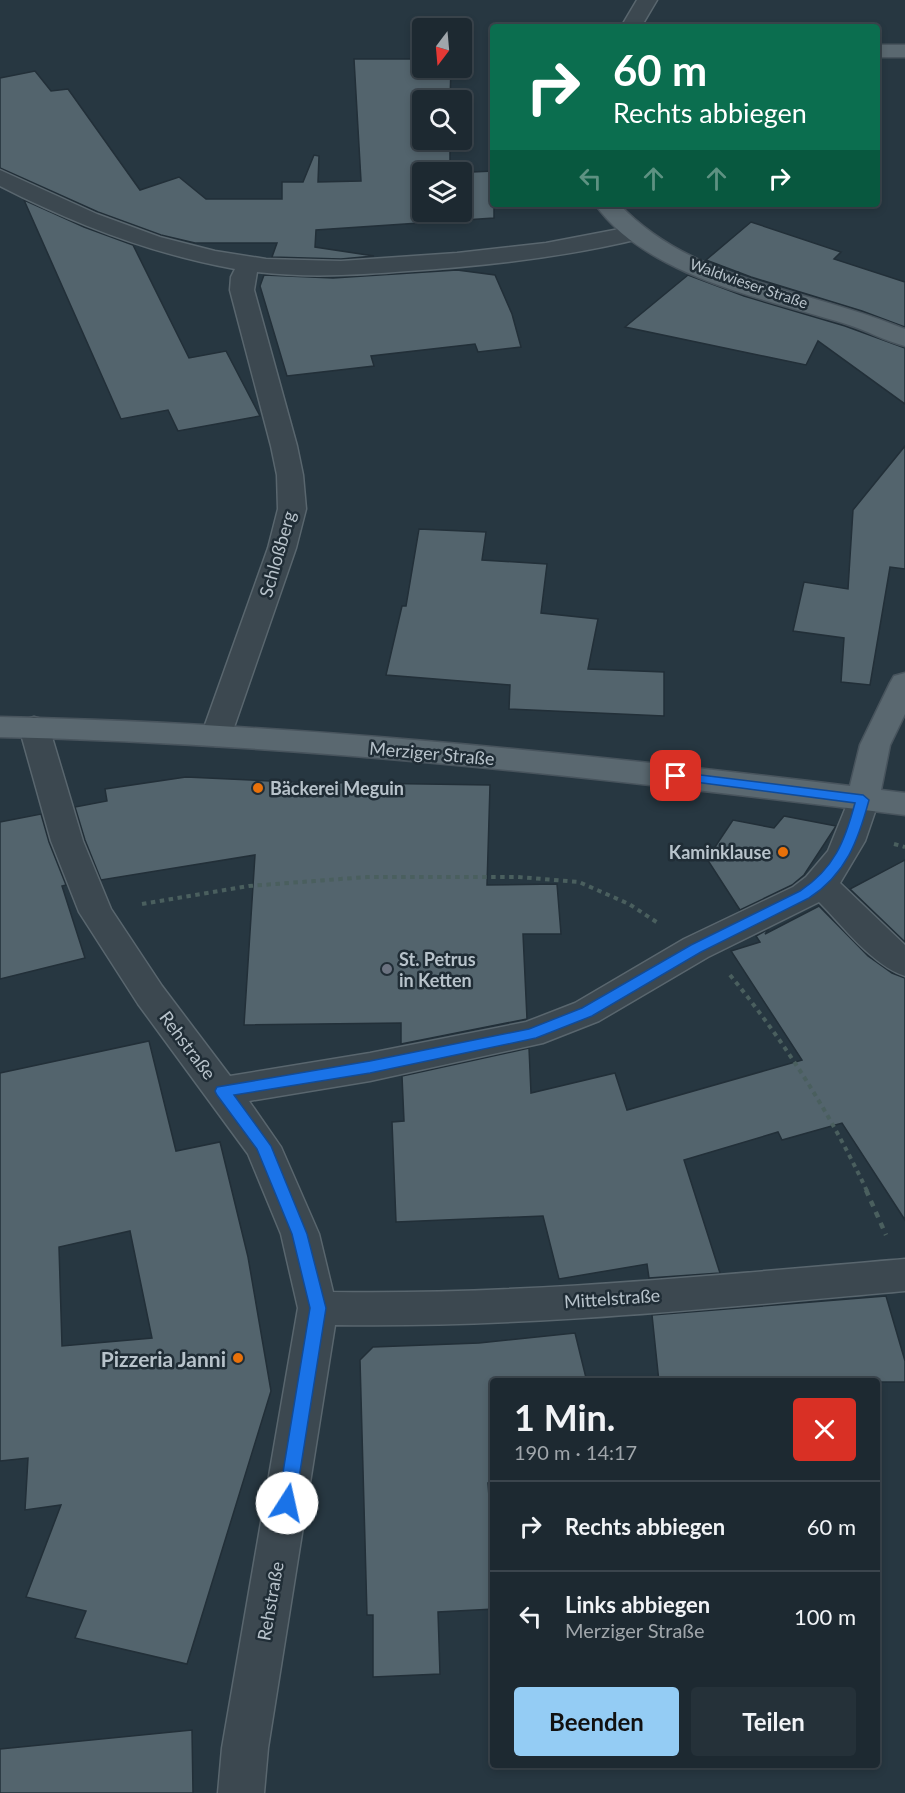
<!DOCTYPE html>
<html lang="de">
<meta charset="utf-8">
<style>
body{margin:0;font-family:Lato,sans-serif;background:#253139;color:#f1f3f6;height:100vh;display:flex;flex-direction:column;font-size:22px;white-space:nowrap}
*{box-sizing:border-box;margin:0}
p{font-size:20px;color:#a0a6ab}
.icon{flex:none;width:33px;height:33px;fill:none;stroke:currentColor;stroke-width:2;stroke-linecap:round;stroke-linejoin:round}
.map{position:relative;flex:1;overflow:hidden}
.side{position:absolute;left:490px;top:1378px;width:390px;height:390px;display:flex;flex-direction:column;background:#1d2931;border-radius:6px;box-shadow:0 3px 9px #0003,0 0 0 2px #3b454d}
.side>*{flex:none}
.hud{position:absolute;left:490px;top:24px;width:390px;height:183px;border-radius:6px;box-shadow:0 3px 9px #0003,0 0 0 2px #3b454d;background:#0b6e4f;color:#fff;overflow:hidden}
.needle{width:39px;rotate:196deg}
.tools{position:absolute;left:412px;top:18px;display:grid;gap:12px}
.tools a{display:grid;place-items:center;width:60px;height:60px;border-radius:6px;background:#1d2931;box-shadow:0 3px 9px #0003,0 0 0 2px #3b454d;font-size:30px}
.pin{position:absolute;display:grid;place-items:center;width:51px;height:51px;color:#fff;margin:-26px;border-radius:12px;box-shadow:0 3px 9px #0006}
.me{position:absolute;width:66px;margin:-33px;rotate:10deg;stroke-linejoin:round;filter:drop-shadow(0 0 4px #0008)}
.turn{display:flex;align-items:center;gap:21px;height:126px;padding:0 24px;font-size:27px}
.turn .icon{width:78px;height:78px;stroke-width:2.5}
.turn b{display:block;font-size:42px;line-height:51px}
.lanes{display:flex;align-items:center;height:57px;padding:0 24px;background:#0003;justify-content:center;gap:30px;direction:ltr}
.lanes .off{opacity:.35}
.round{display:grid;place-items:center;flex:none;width:63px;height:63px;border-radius:6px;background:#253139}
.head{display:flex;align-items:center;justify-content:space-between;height:102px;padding:0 24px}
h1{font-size:36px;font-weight:700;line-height:45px}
.button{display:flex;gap:12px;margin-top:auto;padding:12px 24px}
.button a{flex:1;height:69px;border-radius:6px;background:#94ccf4;color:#111;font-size:24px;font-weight:700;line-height:69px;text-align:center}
.button a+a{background:#253139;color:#f1f3f6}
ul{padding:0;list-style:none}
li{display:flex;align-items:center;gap:18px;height:90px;padding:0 24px;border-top:2px solid #3b454d}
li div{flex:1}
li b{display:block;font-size:22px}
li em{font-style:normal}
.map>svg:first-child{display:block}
</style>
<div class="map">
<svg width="905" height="1793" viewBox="0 0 905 1793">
<rect width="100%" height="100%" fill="#273741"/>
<g fill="#53646d" stroke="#222f38" stroke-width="1.5" fill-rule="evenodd">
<path d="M354,59H423V68H451L450,100H423V140H450V169L471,168L472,172L494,171V218L316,230L315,247L374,256L341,259L272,257L277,243H195L161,235L98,212L0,168V78L35,71L51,91L68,89L140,190L179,177L206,199H282V182H303L314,155L319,156L318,182L361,181ZM423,172H462V212H423Z"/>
<polygon points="24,200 84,227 133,245 189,358 226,351 260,416 178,431 168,410 121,419"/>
<polygon points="751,222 841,252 834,259 905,282 905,327 862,311 751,277 706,260"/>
<polygon points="457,270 495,275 512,314 521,347 478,352 475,344 371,356 374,366 287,376 260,286 264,275 333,278"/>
<polygon points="688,275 744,296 845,326 905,348 905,404 818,341 806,365 625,327"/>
<polygon points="905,446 905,569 890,567 870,685 841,682 844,638 793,631 804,582 848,589 853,510"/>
<polygon points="419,529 486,532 482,560 547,564 541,613 598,619 588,669 664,672 664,716 509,709 510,685 386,675 402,606 406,606"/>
<polygon points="186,777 292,782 490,785 487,885 557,884 561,934 523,934 527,1019 401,1044 401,1023 244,1025 255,855 101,880 85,840 75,807 107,801 105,789"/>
<polygon points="41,814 49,842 66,885 62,886 85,958 0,979 0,822"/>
<polygon points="784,816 836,826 804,875 792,885 740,910 707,859 733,820 774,828"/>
<polygon points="905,860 905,942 850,889"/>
<polygon points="819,906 868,956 892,973 905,978 905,1220 842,1123 782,1140 778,1132 684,1160 720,1273 649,1278 647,1264 559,1279 543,1216 396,1222 392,1122 404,1121 402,1076 529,1048 531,1093 615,1073 627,1110 802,1060 731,951 760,942 756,936 769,929 765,934"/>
<path d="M149,1041L176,1151L220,1142L248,1257L271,1391L187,1664L75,1638L86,1611L26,1597L61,1505L25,1510L28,1458L0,1461V1073ZM130,1231L152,1338L62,1346L59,1247Z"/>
<polygon points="886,1296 905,1361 905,1382 659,1382 652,1315"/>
<polygon points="575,1333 587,1382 494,1382 494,1483 488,1483 494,1566 494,1609 438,1612 440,1674 373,1677 373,1615 367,1615 360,1360 373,1347 479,1343"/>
<polygon points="192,1730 193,1793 0,1793 0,1749"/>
</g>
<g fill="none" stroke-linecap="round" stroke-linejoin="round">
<g stroke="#59666e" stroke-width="3">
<g id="minor">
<polygon points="637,0 657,0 641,27 621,27"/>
<path d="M0,170L97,214L160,237L215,251L266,259L341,261L457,253L546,243L635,226L643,228L647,233L643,238C566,257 487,266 408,271C358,275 307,278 257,272L254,290L297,446L303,475L306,509L296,548L231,736L227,743L216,746L205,743L201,736L268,548L278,509L277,475L271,446L230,290L231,277L235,269C152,254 74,224 0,186Z"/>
<path d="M34,717L45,720L49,727L83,841L111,909L162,986L230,1076L370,1053L526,1022L575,1003L684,939L793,887L806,877L828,851L852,792L863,789L874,792L879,800L865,841L840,883L905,945V976C873,966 842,925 819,902L708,957L599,1021L543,1043L370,1081L249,1101L281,1147L319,1234L333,1292C525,1295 715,1275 905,1259V1291C715,1308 526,1328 335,1325L268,1748L264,1793H218L222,1748L298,1308L281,1234L248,1154L138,1004L79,912L51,841L19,727L23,720Z"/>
</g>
</g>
<g stroke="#48545d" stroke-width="3">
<g id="major">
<rect x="878" y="45" width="27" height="12"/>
<path d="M595,204H619C691,281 804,288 897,326L905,329V346C885,341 866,330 846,324C766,299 645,276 595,204Z"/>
<path d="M905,673V714L890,745L881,790L905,793V815C605,778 303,744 0,737V717C284,723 569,752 850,786L860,745L890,683L894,676Z"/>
</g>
</g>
<g stroke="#4a5f5e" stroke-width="4" stroke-dasharray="4.5 4.5" stroke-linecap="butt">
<polyline points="894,844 905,847"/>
<polyline points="142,904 249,886 367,877 518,877 579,882 629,904 658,923"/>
<path d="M730,975C785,1042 830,1113 867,1191"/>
</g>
<polyline stroke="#4a5f5e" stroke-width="4.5" stroke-dasharray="6 6" stroke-linecap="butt" points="866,1190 886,1235"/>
<use href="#minor" fill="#3c4850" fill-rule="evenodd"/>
<use href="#major" fill="#5a6870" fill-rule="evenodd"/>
</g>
<path fill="#1a73e8" stroke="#114b97" stroke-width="1.5" d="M676,772L863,795L869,800C858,841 846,874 809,898L701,952L592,1016L536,1038L370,1073L234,1095L271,1146L307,1234L326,1308L295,1503L293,1508L287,1511L280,1508L278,1503L310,1308L292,1234L257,1149L217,1095L215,1091L217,1087L370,1061L529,1029L582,1008L691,945L800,891C834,869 845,841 855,803L672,779L670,776Z"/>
<g fill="#e8710a" stroke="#202d36" stroke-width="2">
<circle cx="258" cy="788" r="6"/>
<circle cx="783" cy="852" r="6"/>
<circle cx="238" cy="1358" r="6"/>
</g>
<circle fill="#6b7280" stroke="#202d36" stroke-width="2" cx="387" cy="969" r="6"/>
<g text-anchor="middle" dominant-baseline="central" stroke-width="5" stroke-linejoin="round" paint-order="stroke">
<g font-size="15" fill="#b8c3cb" stroke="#202d36">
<text transform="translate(749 283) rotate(19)">Waldwieser Straße</text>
</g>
<g font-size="18" fill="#b8c3cb" stroke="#202d36">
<text transform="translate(277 554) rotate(-74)">Schloßberg</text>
<text transform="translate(432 753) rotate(5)">Merziger Straße</text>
<text transform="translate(188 1045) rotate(53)">Rehstraße</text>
<text transform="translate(612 1298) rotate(-4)">Mittelstraße</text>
<text transform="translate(270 1601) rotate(-80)">Rehstraße</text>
</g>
<g font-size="18" font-weight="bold" fill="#b8c3cb" stroke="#202d36" text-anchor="start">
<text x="270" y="788">Bäckerei Meguin</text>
<text x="771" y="852" text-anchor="end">Kaminklause</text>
<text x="399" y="959">St. Petrus<tspan x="399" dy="21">in Ketten</tspan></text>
</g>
<g font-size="21" font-weight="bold" fill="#b8c3cb" stroke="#202d36" text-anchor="end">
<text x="226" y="1358">Pizzeria Janni</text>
</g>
</g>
</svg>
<div class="tools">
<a><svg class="needle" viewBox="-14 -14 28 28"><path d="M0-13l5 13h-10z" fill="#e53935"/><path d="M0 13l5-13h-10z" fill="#a0a6ab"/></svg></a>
<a><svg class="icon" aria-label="search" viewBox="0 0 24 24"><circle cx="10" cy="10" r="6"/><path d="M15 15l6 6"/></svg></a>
<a><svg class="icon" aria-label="layers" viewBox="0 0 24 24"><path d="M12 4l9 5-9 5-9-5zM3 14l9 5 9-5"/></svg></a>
</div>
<div class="pin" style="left:676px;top:776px;background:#d93025"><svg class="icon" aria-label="arrive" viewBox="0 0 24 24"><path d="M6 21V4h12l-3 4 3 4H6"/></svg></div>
<svg class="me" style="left:287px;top:1503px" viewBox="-20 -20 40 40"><circle r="19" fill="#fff"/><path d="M0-13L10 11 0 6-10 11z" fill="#1a73e8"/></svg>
<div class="hud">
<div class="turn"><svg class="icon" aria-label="right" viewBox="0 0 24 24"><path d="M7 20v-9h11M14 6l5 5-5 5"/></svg><div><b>60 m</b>Rechts abbiegen</div></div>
<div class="lanes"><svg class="icon off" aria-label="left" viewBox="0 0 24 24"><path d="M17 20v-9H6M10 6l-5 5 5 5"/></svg><svg class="icon off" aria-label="ahead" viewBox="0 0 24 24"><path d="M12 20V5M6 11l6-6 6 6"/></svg><svg class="icon off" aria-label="ahead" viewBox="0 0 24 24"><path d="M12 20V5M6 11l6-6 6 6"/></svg><svg class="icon" aria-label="right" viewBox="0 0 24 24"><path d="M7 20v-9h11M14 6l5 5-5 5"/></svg></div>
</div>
<section class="side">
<div class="head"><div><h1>1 Min.</h1><p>190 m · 14:17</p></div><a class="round" style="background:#d93025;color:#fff"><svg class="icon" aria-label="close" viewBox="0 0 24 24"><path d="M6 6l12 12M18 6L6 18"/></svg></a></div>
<ul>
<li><svg class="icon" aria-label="right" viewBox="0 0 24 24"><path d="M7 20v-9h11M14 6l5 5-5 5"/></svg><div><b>Rechts abbiegen</b></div><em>60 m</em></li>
<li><svg class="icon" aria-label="left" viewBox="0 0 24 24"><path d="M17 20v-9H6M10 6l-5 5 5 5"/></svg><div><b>Links abbiegen</b><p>Merziger Straße</p></div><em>100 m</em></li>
</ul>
<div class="button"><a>Beenden</a><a>Teilen</a></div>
</section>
</div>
